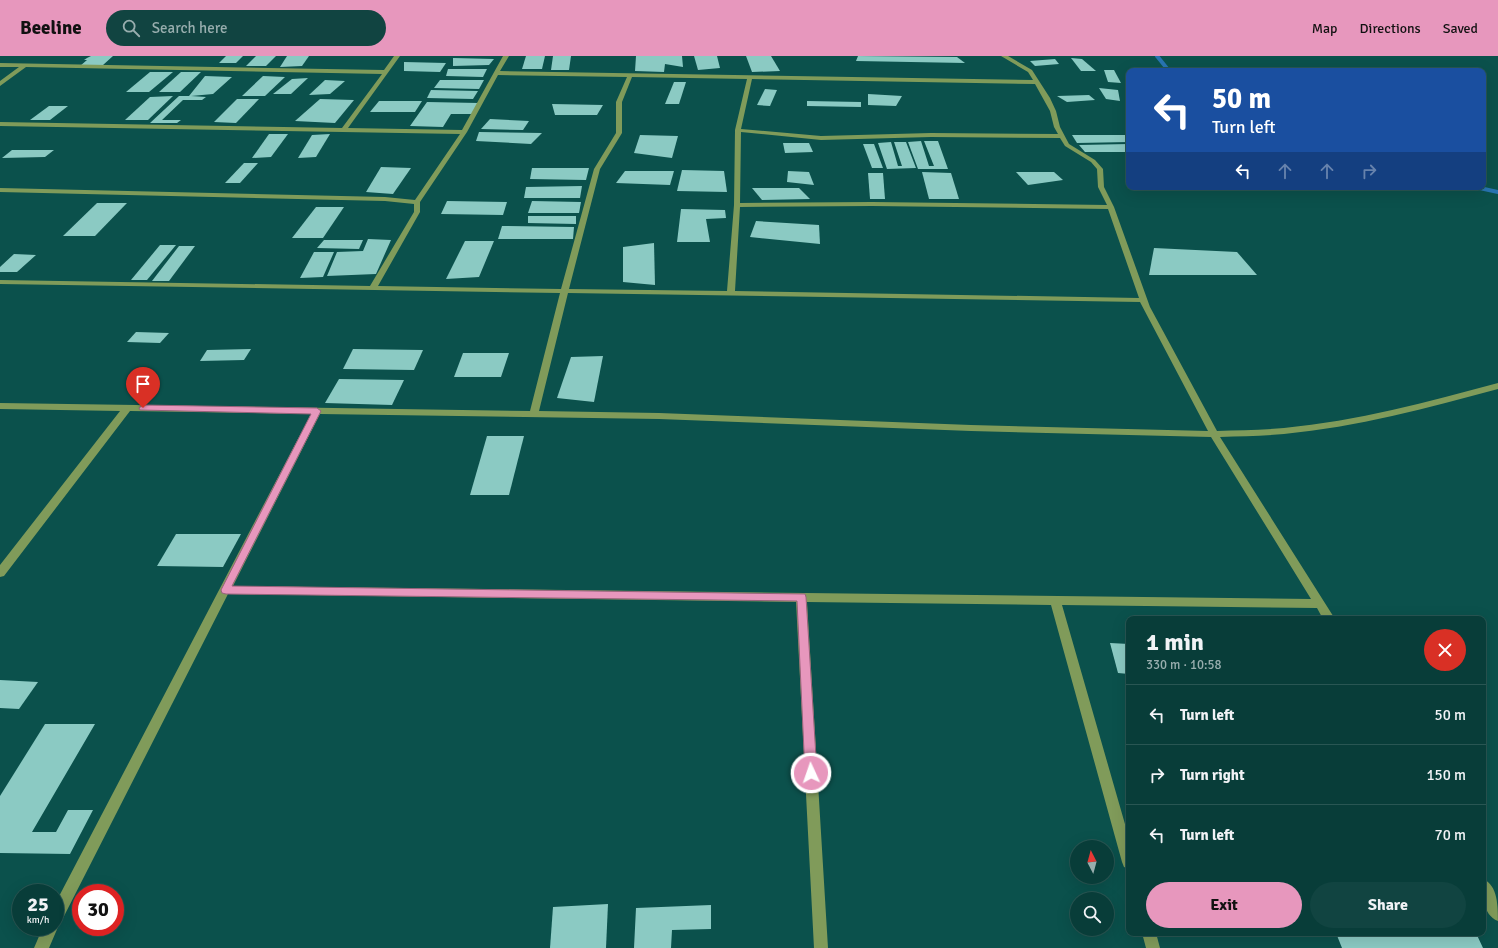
<!DOCTYPE html>
<meta charset="utf-8">
<style>
body{margin:0;font-family:Signika,sans-serif;background:#114441;color:#f1f3f6;height:100vh;display:flex;flex-direction:column;font-size:15px;white-space:nowrap}
*{box-sizing:border-box;margin:0}
p{font-size:13px;color:#98aeae}
.icon{flex:none;width:22px;height:22px;fill:none;stroke:currentColor;stroke-width:2;stroke-linecap:round;stroke-linejoin:round}
.map{position:relative;flex:1;overflow:hidden}
.side{position:absolute;left:1126px;top:560px;width:360px;height:320px;display:flex;flex-direction:column;background:#083d39;border-radius:8px;box-shadow:0 4px 16px #0002,0 0 0 1px #295653}
.side>*{flex:none}
.guide{position:absolute;left:1126px;top:12px;width:360px;height:122px;border-radius:8px;box-shadow:0 4px 16px #0002,0 0 0 1px #295653;background:#1a4fa0;color:#fff;overflow:hidden}
.needle{width:26px;rotate:354deg}
.buttons{position:absolute;left:1070px;top:784px;display:grid;gap:8px}
.buttons a{display:grid;place-items:center;width:44px;height:44px;border-radius:50%;background:#083d39;box-shadow:0 4px 16px #0002,0 0 0 1px #295653;font-size:20px}
.speed{position:absolute;left:12px;top:828px;display:flex;gap:8px;font-size:20px;font-weight:700;text-align:center}
.speed>*{display:grid;place-content:center;width:52px;height:52px;border-radius:50%;background:#083d39;box-shadow:0 4px 16px #0002,0 0 0 1px #295653;line-height:1}
.speed small{font-size:10px;font-weight:400}
.speed .limit{border:6px solid #d22;background:#fff;color:#111}
.pin{position:absolute;display:grid;place-items:center;width:34px;height:34px;color:#fff;margin:-41px -17px;border-radius:50% 50% 50% 0;rotate:-45deg;box-shadow:0 0 4px #0007}
.pin .icon{rotate:45deg}
.me{position:absolute;width:44px;margin:-22px;rotate:357deg;stroke-linejoin:round;filter:drop-shadow(0 0 3px #0008)}
.turn{display:flex;align-items:center;gap:14px;height:84px;padding:0 20px;font-size:18px}
.turn .icon{width:52px;height:52px;stroke-width:2.5}
.turn b{display:block;font-size:28px;line-height:34px}
.lanes{display:flex;align-items:center;height:38px;padding:0 20px;background:#0003;justify-content:center;gap:20px;direction:ltr}
.lanes .off{opacity:.35}
.round{display:grid;place-items:center;flex:none;width:42px;height:42px;border-radius:21px;background:#114441}
.summary{display:flex;align-items:center;justify-content:space-between;height:68px;padding:0 20px}
h1{font-size:24px;font-weight:700;line-height:30px}
.button{display:flex;gap:8px;margin-top:auto;padding:8px 20px}
.button a{flex:1;height:46px;border-radius:24px;background:#e797bd;color:#111;font-size:16px;font-weight:700;line-height:46px;text-align:center}
.button a+a{background:#114441;color:#f1f3f6}
ul{padding:0;list-style:none}
li{display:flex;align-items:center;gap:12px;height:60px;padding:0 20px;border-top:1px solid #295653}
li div{flex:1}
li b{display:block;font-size:15px}
li em{font-style:normal}
header{display:flex;align-items:center;gap:24px;box-sizing:border-box;height:56px;padding:0 20px;background:#e797bd;color:#111}
header strong{font-size:19px}
nav{display:flex;gap:22px;margin-inline-start:auto;font-size:14px}
.search{width:280px;height:36px;background:#114441;display:flex;align-items:center;gap:10px;box-sizing:border-box;padding:0 14px;border-radius:22px;color:#98aeae;font-size:15px}
.map>svg:first-child{display:block}
</style>
<header>
<strong>Beeline</strong>
<div class="search"><svg class="icon" aria-label="search" viewBox="0 0 24 24"><circle cx="10" cy="10" r="6"/><path d="M15 15l6 6"/></svg>Search here</div>
<nav><a>Map</a><a>Directions</a><a>Saved</a></nav>
</header>
<div class="map">
<svg width="1498" height="892" viewBox="0 0 1498 892">
<rect width="100%" height="100%" fill="#0b514c"/>
<g fill="none" stroke-linecap="round" stroke-linejoin="round">
<g stroke="#2874b2" stroke-width="4">
<polyline points="1157,0 1169,15"/>
<polyline points="1475,131 1498,136"/>
</g>
</g>
<g fill="#8bcac3">
<polygon points="91,0 113,0 103,9 80,10 87,4 84,4 87,2"/>
<polygon points="226,0 243,0 236,7 219,7"/>
<polygon points="256,0 276,0 266,10 246,10"/>
<polygon points="287,0 309,0 302,10 280,11"/>
<polygon points="526,0 545,0 542,13 522,13"/>
<polygon points="553,0 571,0 569,14 551,14"/>
<polygon points="636,0 682,0 683,11 665,8 664,16 635,15"/>
<polygon points="694,0 717,0 720,12 698,14"/>
<polygon points="746,0 771,0 780,15 752,16"/>
<polygon points="858,0 957,1 965,7 856,5"/>
<polygon points="453,2 494,3 489,9 453,10"/>
<polygon points="1071,2 1082,3 1096,15 1081,15"/>
<polygon points="1055,3 1059,8 1035,10 1030,5"/>
<polygon points="404,6 446,7 440,16 404,15"/>
<polygon points="448,13 487,13 483,21 446,20"/>
<polygon points="1104,14 1114,14 1121,27 1108,26"/>
<polygon points="150,16 173,16 149,36 126,36"/>
<polygon points="181,16 201,16 180,36 159,36"/>
<polygon points="205,20 232,21 213,38 191,40 206,41 202,44 183,44 162,64 181,64 177,67 150,67 179,40 189,40"/>
<polygon points="263,20 285,21 265,40 242,40"/>
<polygon points="308,22 291,38 273,38 292,23"/>
<polygon points="325,24 345,25 330,38 309,39"/>
<polygon points="440,24 484,24 479,33 434,32"/>
<polygon points="674,26 686,26 679,48 665,48"/>
<polygon points="1099,32 1118,34 1120,45 1106,43"/>
<polygon points="765,33 777,34 770,50 757,49"/>
<polygon points="431,34 478,35 473,43 427,42"/>
<polygon points="868,38 902,40 896,50 868,49"/>
<polygon points="1089,39 1095,44 1067,46 1057,40"/>
<polygon points="173,40 148,64 125,64 150,41"/>
<polygon points="237,43 259,43 236,67 214,66"/>
<polygon points="320,43 354,44 335,67 295,65"/>
<polygon points="379,45 422,45 415,56 370,56"/>
<polygon points="807,45 861,46 861,51 807,50"/>
<polygon points="427,46 479,47 472,58 451,58 443,71 410,70"/>
<polygon points="552,48 603,49 597,59 555,59"/>
<polygon points="49,50 68,50 50,64 30,64"/>
<polygon points="490,63 529,65 523,74 481,73"/>
<polygon points="479,76 542,77 531,88 476,85"/>
<polygon points="269,78 288,78 271,101 252,102"/>
<polygon points="330,78 316,101 298,102 312,79"/>
<polygon points="640,79 678,80 672,102 634,97"/>
<polygon points="1072,79 1129,79 1129,86 1077,87"/>
<polygon points="921,85 929,110 934,110 924,85 938,85 948,113 918,113 908,86"/>
<polygon points="891,86 898,110 902,110 894,86 906,86 916,112 887,113 878,87"/>
<polygon points="783,87 809,87 813,96 785,97"/>
<polygon points="863,88 874,88 883,112 872,112"/>
<polygon points="1129,88 1129,96 1085,96 1079,89"/>
<polygon points="12,94 54,94 45,101 2,102"/>
<polygon points="244,107 258,107 240,127 225,127"/>
<polygon points="381,111 411,112 393,138 366,136"/>
<polygon points="532,112 589,112 586,124 530,123"/>
<polygon points="682,114 724,115 727,136 677,135"/>
<polygon points="625,115 674,115 670,129 616,127"/>
<polygon points="788,115 809,116 814,129 787,126"/>
<polygon points="922,116 951,117 959,143 929,143"/>
<polygon points="1016,116 1054,116 1063,124 1028,129"/>
<polygon points="868,117 883,117 885,143 870,143"/>
<polygon points="582,130 580,142 524,142 526,131"/>
<polygon points="752,132 799,132 810,143 762,144"/>
<polygon points="447,145 507,146 503,159 441,158"/>
<polygon points="532,145 581,146 579,157 528,157"/>
<polygon points="97,147 127,147 95,180 63,180"/>
<polygon points="316,151 344,151 323,182 292,182"/>
<polygon points="681,153 725,154 726,162 706,163 710,186 677,186"/>
<polygon points="528,160 576,160 576,168 528,167"/>
<polygon points="756,165 819,169 820,188 750,181"/>
<polygon points="502,170 574,171 573,183 498,183"/>
<polygon points="368,183 391,184 376,218 327,220 337,196 363,195"/>
<polygon points="324,184 363,184 359,193 317,192"/>
<polygon points="465,185 494,185 479,221 446,223"/>
<polygon points="654,187 655,229 623,226 623,191"/>
<polygon points="160,189 176,189 147,224 131,224"/>
<polygon points="179,190 195,190 169,225 152,225"/>
<polygon points="1154,192 1237,196 1257,219 1149,219"/>
<polygon points="314,196 334,196 323,221 300,222"/>
<polygon points="14,198 36,199 17,216 0,216 0,211"/>
<polygon points="136,276 169,277 160,287 127,286"/>
<polygon points="251,293 244,304 200,305 207,294"/>
<polygon points="353,293 423,294 414,314 343,313"/>
<polygon points="463,297 509,297 501,321 454,321"/>
<polygon points="603,300 594,346 557,342 571,301"/>
<polygon points="339,323 404,324 392,349 325,347"/>
<polygon points="487,380 524,380 509,439 470,439"/>
<polygon points="176,478 241,478 223,511 157,510"/>
<polygon points="1110,587 1129,588 1129,618 1118,617"/>
<polygon points="0,624 38,626 19,653 0,652"/>
<polygon points="45,668 95,668 32,776 56,776 68,754 93,754 70,798 0,797 0,740"/>
<polygon points="608,848 606,892 550,892 553,851"/>
<polygon points="711,849 711,873 672,874 671,892 634,892 636,852"/>
<polygon points="1336,877 1476,877 1483,892 1342,892"/>
</g>
<g fill="none" stroke-linecap="round" stroke-linejoin="round">
<g fill="#809b5a" fill-rule="evenodd">
<path d="M394,0H400L348,72L462,74L503,0H509L500,15L1033,24L1028,16L1001,0H1008L1032,14L1050,42L1056,55L1060,71L1069,88L1095,104L1103,113L1104,131L1114,151L1150,251L1217,375C1239,374 1262,374 1284,372C1357,365 1428,346 1498,327V333C1428,352 1357,371 1284,378C1263,380 1242,380 1220,381L1335,563H1323L1317,552L1062,549L1129,782V813L1124,811L1122,806L1051,549L807,546L828,892H814L796,546L228,538L60,868L58,869V871L49,892H34L43,871H55V848L311,358L130,355L4,520L0,521V509L120,355L0,353V347L530,355L560,237L0,228V224L370,230L414,156V148L385,145L0,136V132L385,141L415,144L460,78L0,70V66L342,72L382,18L26,11L0,30V25L19,11H0V7L384,14ZM498,19L627,21L616,46V77L594,113L561,233L378,230L420,156V146L467,76ZM632,21L747,23L735,74L734,149L727,235L569,233L600,113L622,77V46ZM752,23L1035,28L1050,55L1054,71L1058,78L931,77L821,80L741,73ZM741,76L821,84L931,81L1060,82L1065,90L1091,106L1097,113L1098,131L1107,149L872,146L740,147ZM872,150L1108,153L1139,242L735,235L740,151ZM568,237L1140,246L1208,375L971,369L659,357L539,355ZM320,358L659,363L971,375L1211,381L1311,543L233,530Z"/>
<path d="M1483,823C1498,829 1498,851 1498,865C1482,859 1483,837 1483,823Z"/>
<polygon points="1142,877 1156,877 1160,892 1146,892"/>
</g>
</g>
<polygon fill="#e797bd" stroke="#96627b" points="143,349 317,352 321,355 232,530 805,538 806,541 817,717 815,721 811,722 807,721 805,717 797,545 226,538 222,537 221,534 311,358 140,354 139,352"/>
</svg>
<div class="buttons">
<a><svg class="needle" viewBox="-14 -14 28 28"><path d="M0-13l5 13h-10z" fill="#e53935"/><path d="M0 13l5-13h-10z" fill="#98aeae"/></svg></a>
<a><svg class="icon" aria-label="search" viewBox="0 0 24 24"><circle cx="10" cy="10" r="6"/><path d="M15 15l6 6"/></svg></a>
</div>
<div class="speed"><div>25<small>km/h</small></div><div class="limit">30</div></div>
<div class="pin" style="left:143px;top:352px;background:#d93025"><svg class="icon" aria-label="arrive" viewBox="0 0 24 24"><path d="M6 21V4h12l-3 4 3 4H6"/></svg></div>
<svg class="me" style="left:811px;top:717px" viewBox="-20 -20 40 40"><circle r="17" fill="#e797bd" stroke="#fff" stroke-width="3"/><path d="M0-11L8 9 0 5-8 9z" fill="#fff"/></svg>
<div class="guide">
<div class="turn"><svg class="icon" aria-label="left" viewBox="0 0 24 24"><path d="M17 20v-9H6M10 6l-5 5 5 5"/></svg><div><b>50 m</b>Turn left</div></div>
<div class="lanes"><svg class="icon" aria-label="left" viewBox="0 0 24 24"><path d="M17 20v-9H6M10 6l-5 5 5 5"/></svg><svg class="icon off" aria-label="ahead" viewBox="0 0 24 24"><path d="M12 20V5M6 11l6-6 6 6"/></svg><svg class="icon off" aria-label="ahead" viewBox="0 0 24 24"><path d="M12 20V5M6 11l6-6 6 6"/></svg><svg class="icon off" aria-label="right" viewBox="0 0 24 24"><path d="M7 20v-9h11M14 6l5 5-5 5"/></svg></div>
</div>
<section class="side">
<div class="summary"><div><h1>1 min</h1><p>330 m · 10:58</p></div><a class="round" style="background:#d93025;color:#fff"><svg class="icon" aria-label="close" viewBox="0 0 24 24"><path d="M6 6l12 12M18 6L6 18"/></svg></a></div>
<ul>
<li><svg class="icon" aria-label="left" viewBox="0 0 24 24"><path d="M17 20v-9H6M10 6l-5 5 5 5"/></svg><div><b>Turn left</b></div><em>50 m</em></li>
<li><svg class="icon" aria-label="right" viewBox="0 0 24 24"><path d="M7 20v-9h11M14 6l5 5-5 5"/></svg><div><b>Turn right</b></div><em>150 m</em></li>
<li><svg class="icon" aria-label="left" viewBox="0 0 24 24"><path d="M17 20v-9H6M10 6l-5 5 5 5"/></svg><div><b>Turn left</b></div><em>70 m</em></li>
</ul>
<div class="button"><a>Exit</a><a>Share</a></div>
</section>
</div>
